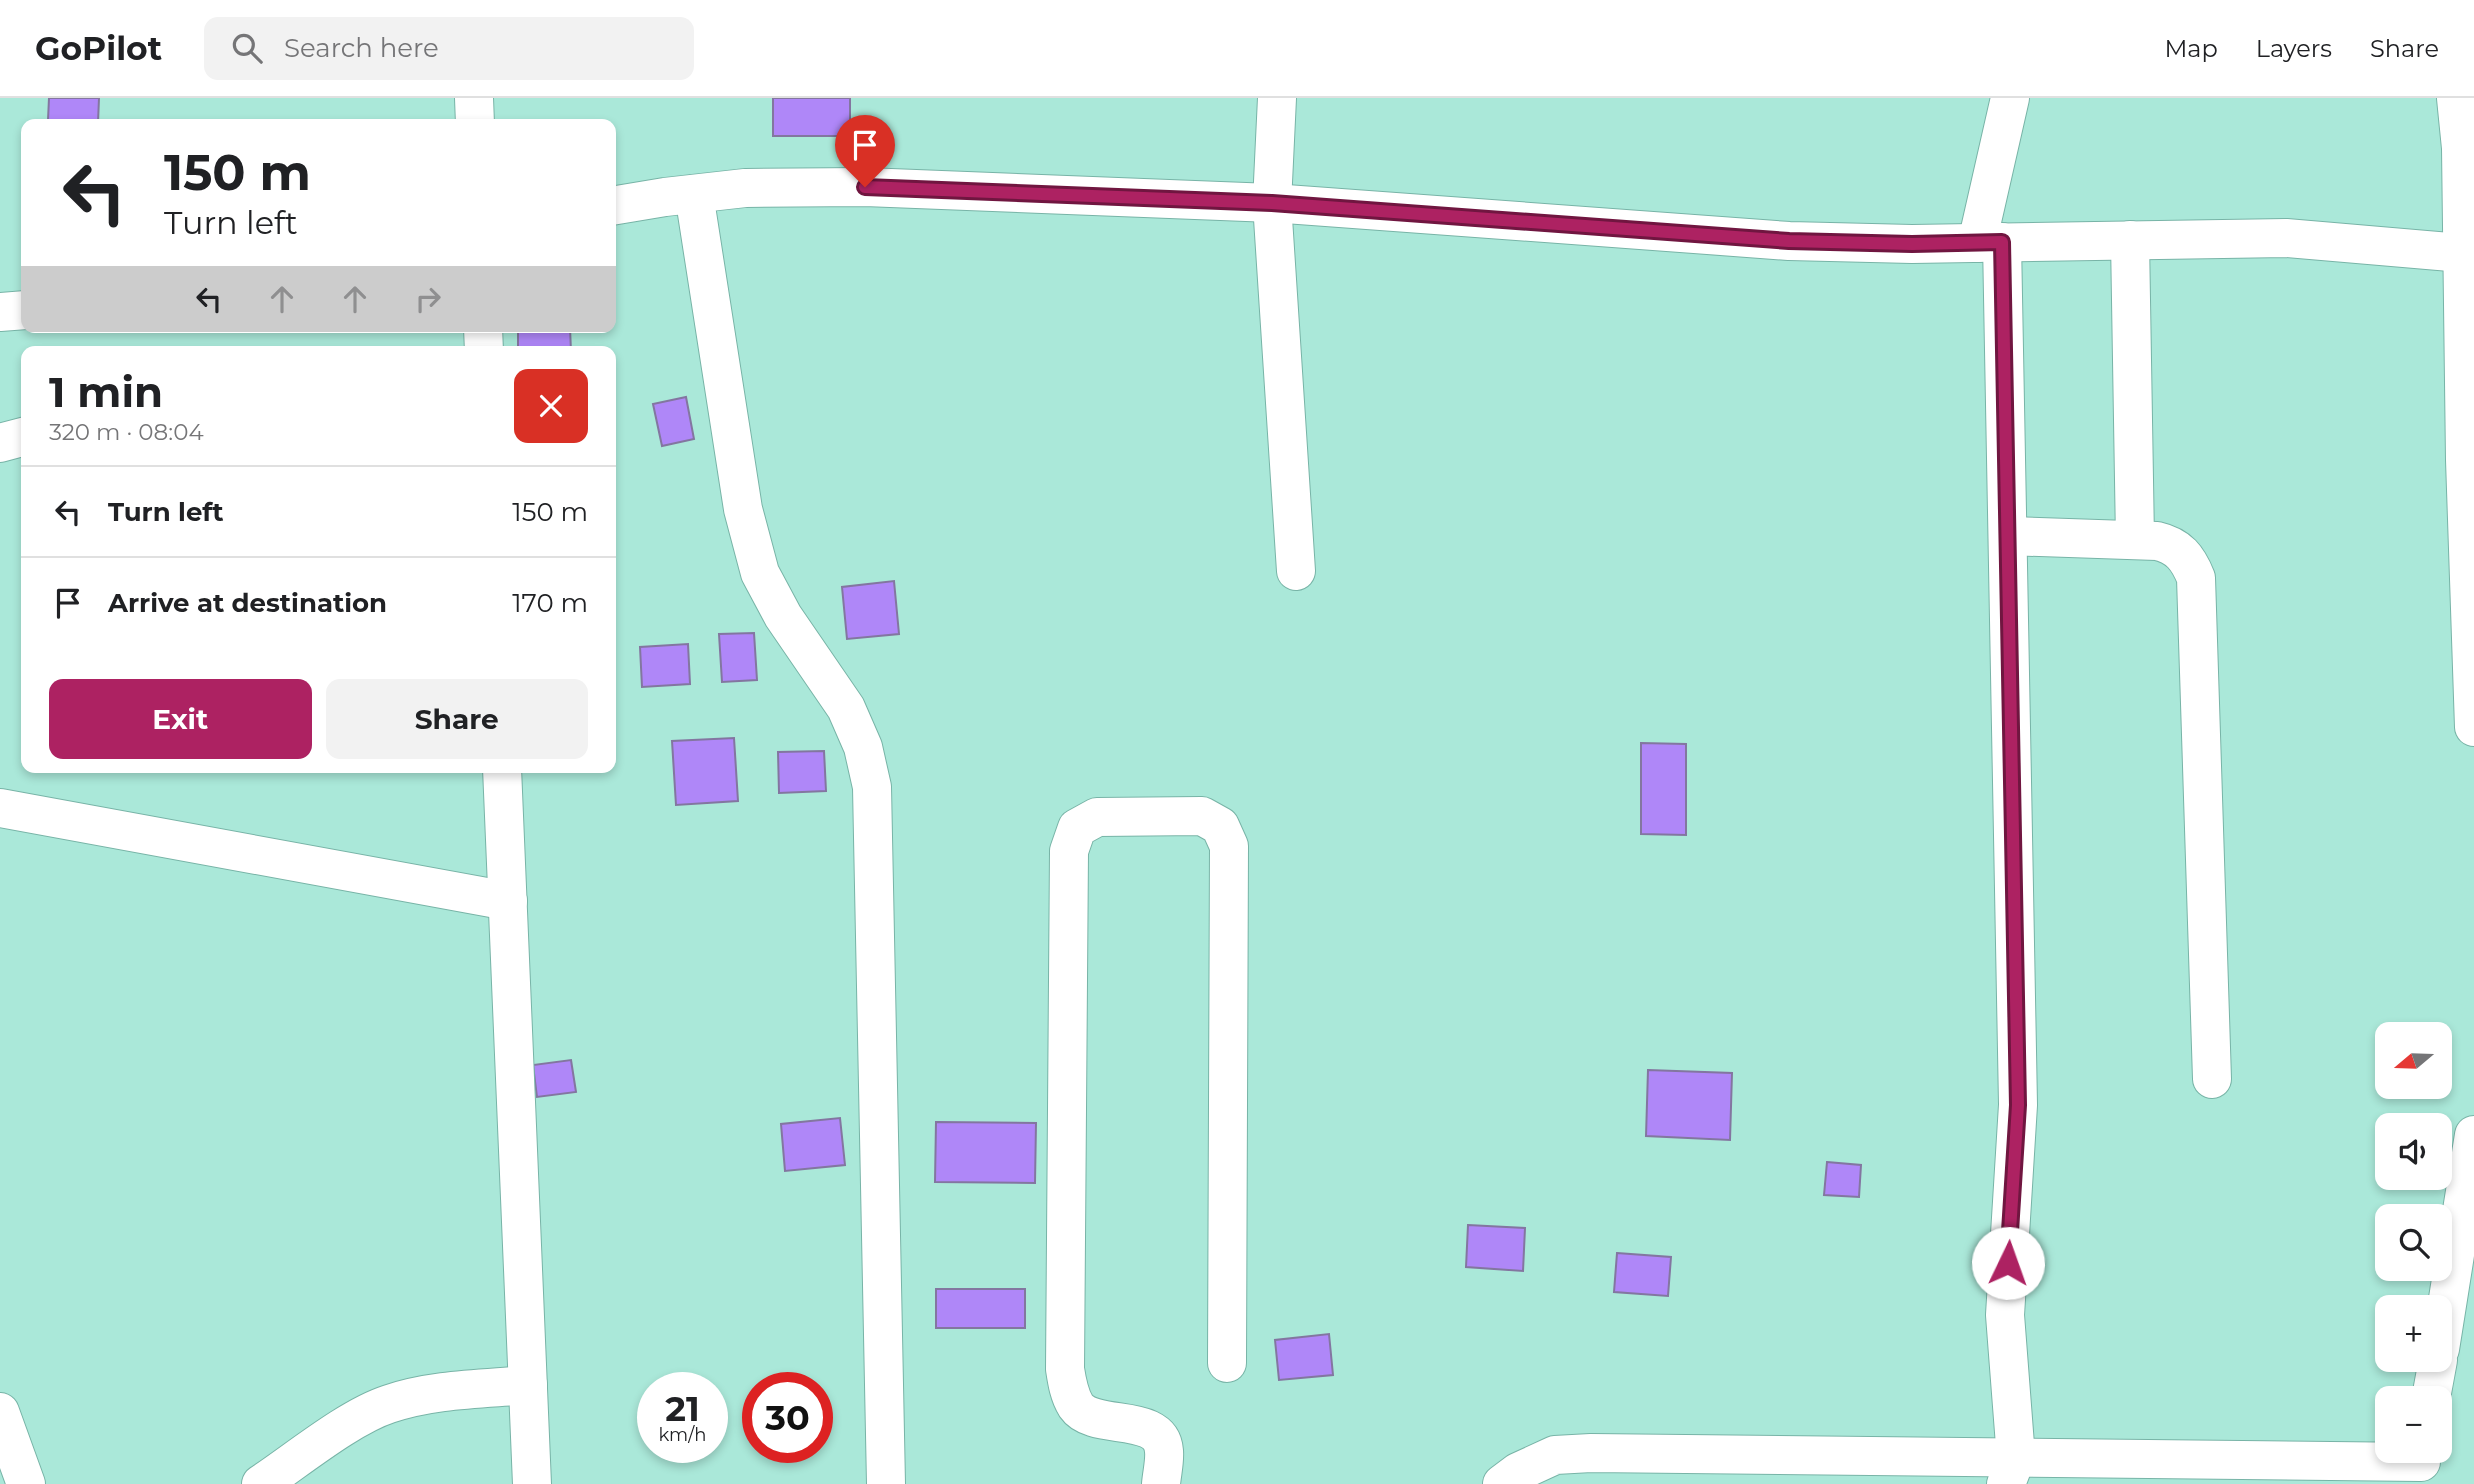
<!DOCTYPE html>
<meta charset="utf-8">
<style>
body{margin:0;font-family:Montserrat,sans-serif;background:#f2f2f2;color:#202124;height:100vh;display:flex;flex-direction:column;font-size:26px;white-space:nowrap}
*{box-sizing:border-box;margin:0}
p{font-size:23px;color:#757577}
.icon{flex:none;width:38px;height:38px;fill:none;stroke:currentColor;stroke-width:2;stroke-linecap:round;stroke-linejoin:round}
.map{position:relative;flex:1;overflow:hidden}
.side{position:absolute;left:21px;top:248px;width:595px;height:427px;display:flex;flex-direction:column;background:#fff;border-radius:14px;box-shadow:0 4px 10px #0003}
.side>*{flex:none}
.banner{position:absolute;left:21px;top:21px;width:595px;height:214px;border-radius:14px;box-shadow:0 4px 10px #0003;background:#fff;color:#202124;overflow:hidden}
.needle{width:46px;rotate:251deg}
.fabs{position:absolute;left:2375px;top:924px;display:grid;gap:14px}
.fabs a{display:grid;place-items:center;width:77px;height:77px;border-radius:14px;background:#fff;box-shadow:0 4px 10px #0003;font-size:35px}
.speed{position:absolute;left:637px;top:1274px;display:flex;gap:14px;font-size:35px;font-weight:700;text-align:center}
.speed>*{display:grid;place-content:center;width:91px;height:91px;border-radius:50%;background:#fff;box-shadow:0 4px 10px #0003;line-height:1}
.speed small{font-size:18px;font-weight:400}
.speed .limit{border:10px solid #d22;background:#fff;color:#111}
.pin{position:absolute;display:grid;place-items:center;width:60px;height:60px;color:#fff;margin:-72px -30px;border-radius:50% 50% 50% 0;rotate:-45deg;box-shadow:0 0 7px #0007}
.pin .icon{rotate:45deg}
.me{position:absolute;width:77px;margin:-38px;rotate:3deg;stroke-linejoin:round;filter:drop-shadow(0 0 5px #0008)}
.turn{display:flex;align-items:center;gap:24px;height:147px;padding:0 28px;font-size:32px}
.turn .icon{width:91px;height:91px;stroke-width:2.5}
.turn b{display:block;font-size:49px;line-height:60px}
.lanes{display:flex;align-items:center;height:66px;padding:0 28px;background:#0003;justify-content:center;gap:35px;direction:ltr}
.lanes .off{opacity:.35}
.round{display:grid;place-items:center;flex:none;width:74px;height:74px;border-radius:14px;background:#f2f2f2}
.overview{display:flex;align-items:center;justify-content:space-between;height:119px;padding:0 28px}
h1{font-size:42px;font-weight:700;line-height:52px}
.cta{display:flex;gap:14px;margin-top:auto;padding:14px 28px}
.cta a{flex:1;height:80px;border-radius:14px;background:#ad2262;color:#fff;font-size:28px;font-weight:700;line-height:80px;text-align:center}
.cta a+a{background:#f2f2f2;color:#202124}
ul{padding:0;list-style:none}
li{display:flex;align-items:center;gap:21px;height:91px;padding:0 28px;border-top:2px solid #e0e0e0}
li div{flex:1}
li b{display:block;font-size:26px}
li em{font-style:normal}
header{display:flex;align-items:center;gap:42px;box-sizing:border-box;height:98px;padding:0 35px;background:#fff;border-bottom:2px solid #e0e0e0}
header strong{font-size:33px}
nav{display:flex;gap:38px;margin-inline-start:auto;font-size:24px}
.search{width:490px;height:63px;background:#f2f2f2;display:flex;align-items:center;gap:18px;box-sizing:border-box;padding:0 24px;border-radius:14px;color:#757577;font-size:26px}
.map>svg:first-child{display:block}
</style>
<header>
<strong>GoPilot</strong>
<div class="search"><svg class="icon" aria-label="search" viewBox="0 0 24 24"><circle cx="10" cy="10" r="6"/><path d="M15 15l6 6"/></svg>Search here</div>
<nav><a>Map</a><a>Layers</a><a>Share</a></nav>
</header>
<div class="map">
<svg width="2474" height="1386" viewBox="0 0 2474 1386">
<rect width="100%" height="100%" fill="#aae8d9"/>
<g fill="#af87f8" stroke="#8376a0" stroke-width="2">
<polygon points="49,0 99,0 98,25 48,22"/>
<rect x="773" y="0" width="77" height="38"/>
<polygon points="518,229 570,229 571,254 518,254"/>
<polygon points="686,299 694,341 662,348 653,306"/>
<polygon points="894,483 899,536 847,541 842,489"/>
<polygon points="754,535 757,582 722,584 719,536"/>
<polygon points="688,546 690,586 642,589 640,549"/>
<polygon points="734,640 738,703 676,707 672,643"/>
<polygon points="1641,645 1686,646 1686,737 1641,736"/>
<polygon points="824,653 826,693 779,695 778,654"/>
<polygon points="571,962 576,994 537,999 533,967"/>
<polygon points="1648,972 1732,975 1730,1042 1646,1038"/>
<polygon points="840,1020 845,1067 785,1073 781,1026"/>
<polygon points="936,1024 1036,1025 1035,1085 935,1084"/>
<polygon points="1827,1064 1861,1067 1859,1099 1824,1097"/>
<polygon points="1468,1127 1525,1130 1523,1173 1466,1169"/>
<polygon points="1617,1155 1671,1159 1668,1198 1614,1194"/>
<rect x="936" y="1191" width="89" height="39"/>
<polygon points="1329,1236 1333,1277 1279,1282 1275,1242"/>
</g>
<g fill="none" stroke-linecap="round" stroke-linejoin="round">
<g stroke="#78b4a7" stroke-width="40">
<g id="minor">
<polyline points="474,0 475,26"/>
<polyline points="1277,0 1272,105 1296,473"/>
<polyline points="2456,0 2461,50 2465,362 2474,629"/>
<polyline points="694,96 743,411 760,475 783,518 846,610 863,649 872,689 886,1386"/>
<polyline points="611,108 665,99 745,90 865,89 1272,105 1789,143 1912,146 2286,140 2474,156"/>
<polyline points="2130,142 2135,442"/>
<polyline points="2002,144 2018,1007 2005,1217 2016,1360 2006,1386"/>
<polyline points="1977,145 2010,0"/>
<polyline points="0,214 26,212"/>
<polyline points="483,229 484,254"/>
<polyline points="0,345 26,338"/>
<path d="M2008,438L2157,443C2179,448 2188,460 2196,480L2212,981"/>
<polyline points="502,670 532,1386"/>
<polyline points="0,710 508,803"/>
<polyline points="2440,1251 2474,1037"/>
<polyline points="2431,1300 2438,1262"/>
<polyline points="0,1314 26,1386"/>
<path d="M261,1386C297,1362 349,1319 389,1306C433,1291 482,1291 528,1287"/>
<path d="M1161,1386C1162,1375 1165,1363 1164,1353C1161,1313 1094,1334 1076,1308C1069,1297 1067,1284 1065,1271L1069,753L1077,730L1097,719L1202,718L1220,728L1229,748L1227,1265"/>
<polyline points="1502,1386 1518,1374 1555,1357 1591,1355 2421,1364"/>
</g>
</g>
<use href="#minor" stroke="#fff" stroke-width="38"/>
</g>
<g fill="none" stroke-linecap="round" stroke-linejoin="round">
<g stroke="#701640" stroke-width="18">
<polyline id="route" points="865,89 1272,105 1789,143 1912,146 2002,144 2018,1007 2008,1165"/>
</g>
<use href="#route" stroke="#ad2262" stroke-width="12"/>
</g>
</svg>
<div class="fabs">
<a><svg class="needle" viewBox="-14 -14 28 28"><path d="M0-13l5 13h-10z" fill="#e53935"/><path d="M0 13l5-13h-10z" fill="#757577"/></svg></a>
<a><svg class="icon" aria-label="sound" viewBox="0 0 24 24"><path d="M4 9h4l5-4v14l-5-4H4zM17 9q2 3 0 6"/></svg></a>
<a><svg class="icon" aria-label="search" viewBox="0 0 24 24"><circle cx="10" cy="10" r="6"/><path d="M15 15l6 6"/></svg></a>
<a>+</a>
<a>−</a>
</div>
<div class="speed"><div>21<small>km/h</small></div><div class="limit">30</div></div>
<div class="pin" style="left:865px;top:89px;background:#d93025"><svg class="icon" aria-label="arrive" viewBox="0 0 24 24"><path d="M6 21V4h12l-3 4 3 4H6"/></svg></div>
<svg class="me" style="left:2008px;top:1165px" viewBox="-20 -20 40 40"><circle r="19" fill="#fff"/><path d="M0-13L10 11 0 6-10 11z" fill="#ad2262"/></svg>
<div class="banner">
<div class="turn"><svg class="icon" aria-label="left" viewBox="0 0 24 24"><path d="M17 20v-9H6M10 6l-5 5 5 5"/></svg><div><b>150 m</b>Turn left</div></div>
<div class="lanes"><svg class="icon" aria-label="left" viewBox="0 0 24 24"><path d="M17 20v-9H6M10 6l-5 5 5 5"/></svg><svg class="icon off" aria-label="ahead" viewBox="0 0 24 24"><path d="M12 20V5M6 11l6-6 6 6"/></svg><svg class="icon off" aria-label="ahead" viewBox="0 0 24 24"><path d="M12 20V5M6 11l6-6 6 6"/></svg><svg class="icon off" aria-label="right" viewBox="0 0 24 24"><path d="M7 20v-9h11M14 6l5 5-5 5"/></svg></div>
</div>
<section class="side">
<div class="overview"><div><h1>1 min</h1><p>320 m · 08:04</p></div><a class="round" style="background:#d93025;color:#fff"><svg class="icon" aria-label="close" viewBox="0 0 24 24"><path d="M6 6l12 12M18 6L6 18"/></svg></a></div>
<ul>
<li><svg class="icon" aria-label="left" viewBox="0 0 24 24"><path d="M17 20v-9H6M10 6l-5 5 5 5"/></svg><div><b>Turn left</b></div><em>150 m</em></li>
<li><svg class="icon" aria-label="arrive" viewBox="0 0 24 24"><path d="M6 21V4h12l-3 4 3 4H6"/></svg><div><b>Arrive at destination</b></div><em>170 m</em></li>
</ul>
<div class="cta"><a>Exit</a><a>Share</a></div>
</section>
</div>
